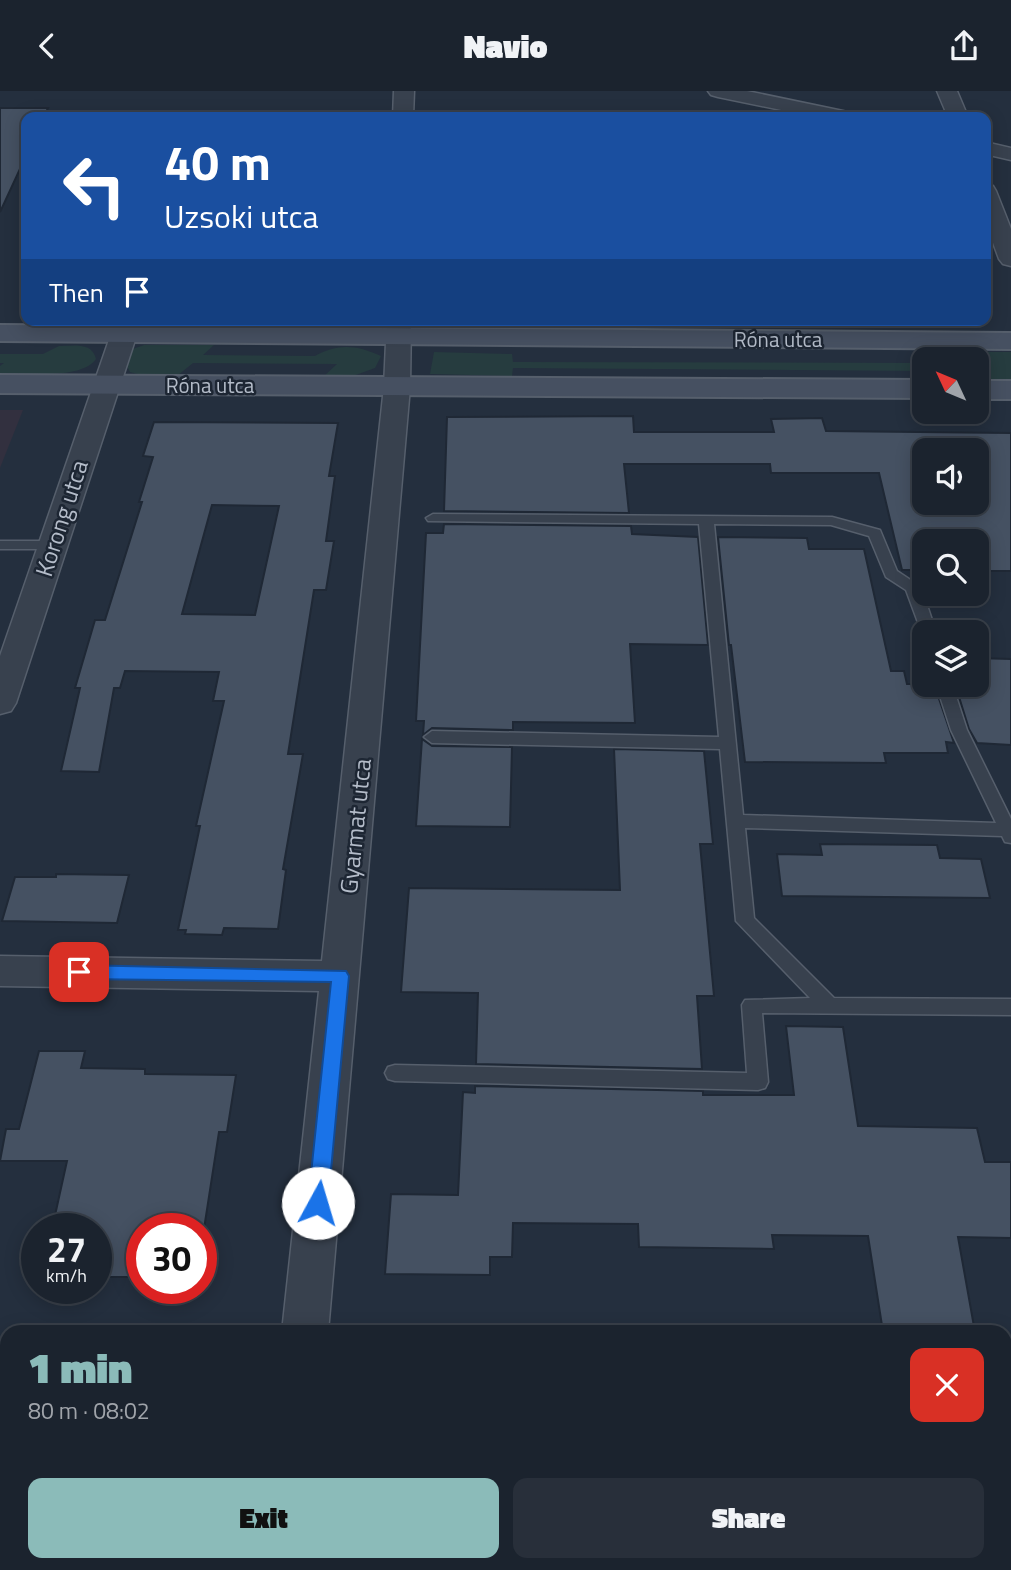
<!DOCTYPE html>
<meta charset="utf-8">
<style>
body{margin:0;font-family:"Titillium Web",sans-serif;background:#282f3a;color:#f1f3f6;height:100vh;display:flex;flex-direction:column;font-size:26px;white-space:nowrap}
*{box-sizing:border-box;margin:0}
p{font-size:23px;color:#a0a4aa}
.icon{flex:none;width:38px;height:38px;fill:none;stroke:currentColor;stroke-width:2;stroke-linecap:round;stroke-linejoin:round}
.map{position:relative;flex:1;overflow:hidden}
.sheet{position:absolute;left:0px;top:1234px;width:1012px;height:247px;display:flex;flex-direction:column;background:#1b232e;border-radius:21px 21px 0 0;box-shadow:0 4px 18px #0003,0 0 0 2px #39404a}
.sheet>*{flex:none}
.top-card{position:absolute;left:21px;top:21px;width:970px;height:214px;border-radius:14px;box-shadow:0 4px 18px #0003,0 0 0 2px #39404a;background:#1a4fa0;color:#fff;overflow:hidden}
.needle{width:46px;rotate:314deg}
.buttons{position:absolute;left:912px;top:256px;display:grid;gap:14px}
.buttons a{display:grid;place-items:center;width:77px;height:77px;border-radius:14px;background:#1b232e;box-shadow:0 4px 18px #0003,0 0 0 2px #39404a;font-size:35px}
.speed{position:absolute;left:21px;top:1122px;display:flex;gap:14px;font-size:35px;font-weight:700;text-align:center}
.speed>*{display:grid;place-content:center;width:91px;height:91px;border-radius:50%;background:#1b232e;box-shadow:0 4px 18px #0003,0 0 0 2px #39404a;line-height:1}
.speed small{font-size:18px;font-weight:400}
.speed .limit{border:10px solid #d22;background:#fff;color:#111}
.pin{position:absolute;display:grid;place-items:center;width:60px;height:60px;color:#fff;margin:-30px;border-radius:14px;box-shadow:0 4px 10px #0006}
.me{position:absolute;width:77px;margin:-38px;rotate:6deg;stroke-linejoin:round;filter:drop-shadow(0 0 5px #0008)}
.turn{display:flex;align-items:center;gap:24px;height:147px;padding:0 28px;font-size:32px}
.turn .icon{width:91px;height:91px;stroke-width:2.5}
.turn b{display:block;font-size:49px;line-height:60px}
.then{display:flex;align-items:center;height:66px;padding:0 28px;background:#0003;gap:14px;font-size:26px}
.round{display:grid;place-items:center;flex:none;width:74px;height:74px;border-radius:14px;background:#282f3a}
.head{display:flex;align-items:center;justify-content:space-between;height:119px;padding:0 28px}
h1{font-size:42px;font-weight:800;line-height:52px;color:#8bbbb9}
.button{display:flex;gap:14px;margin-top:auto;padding:14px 28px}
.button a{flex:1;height:80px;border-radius:14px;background:#8bbbb9;color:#111;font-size:28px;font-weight:800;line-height:80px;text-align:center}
.button a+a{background:#282f3a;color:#f1f3f6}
header{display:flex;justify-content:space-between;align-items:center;height:91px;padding:0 28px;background:#1b232e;font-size:32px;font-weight:800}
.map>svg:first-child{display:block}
</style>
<header><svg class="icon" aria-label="back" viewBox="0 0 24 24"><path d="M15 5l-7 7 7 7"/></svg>Navio<svg class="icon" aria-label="share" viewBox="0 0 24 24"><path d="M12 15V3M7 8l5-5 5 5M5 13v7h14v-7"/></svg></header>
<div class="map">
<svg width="1011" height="1479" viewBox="0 0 1011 1479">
<rect width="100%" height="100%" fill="#242f3e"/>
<polygon fill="#32303f" points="0,319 23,319 0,377"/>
<g fill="#263c3f">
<path d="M144,254H214L203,264L315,265C338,252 357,254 381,265L375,277L353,285L323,286L337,273L193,272L178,284H141L130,281L125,271L130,259Z"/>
<path d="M59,255C74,255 92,251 96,268C82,289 24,282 0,282V275L4,272H0V263H43Z"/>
<polygon points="434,261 512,263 513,271 924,272 924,280 513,277 512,285 430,283"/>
<polygon points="972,261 1011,261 1011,289 985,288 981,280 977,280 976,268"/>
</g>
<g fill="#455162" stroke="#1f2835" stroke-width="2" fill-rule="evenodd">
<polygon points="0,17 48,17 44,26 26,26 26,65 0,121"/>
<path d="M633,325L634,341H774L771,328L822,327L826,340L1011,342V480H976V450H924V479H902L879,382H771L770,373H624L629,422L444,420L447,326ZM924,359H976V411H924Z"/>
<path d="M154,331L338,332L329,385H335L326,450H334L326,499H314L288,663H303L283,778L286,779L278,838L224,837L222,844L185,843L186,839H178L200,735H196L224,610H213L219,581L125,580L120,597H114L99,681L61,680L80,597H75L95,529H105L142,411H139L153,366L143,365ZM212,414L279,415L255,524L182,523Z"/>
<polygon points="444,433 631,435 632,443 698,446 708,554 630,553 635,632 513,631 513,639 432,637 423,644 424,630 416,630 426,442 443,442"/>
<polygon points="718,446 807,447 809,458 864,458 891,580 904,580 907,593 934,593 954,652 946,651 948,662 884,662 886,672 745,671 731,554 729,554"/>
<polygon points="976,567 1011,568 1011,654 977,652 969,638 955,593 976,593"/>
<polygon points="422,648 432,655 512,656 510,736 416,735"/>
<polygon points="614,658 704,660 713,753 700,753 714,905 697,905 702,978 476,973 478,902 401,901 409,797 620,799"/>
<polygon points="820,753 937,754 940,767 981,768 990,807 782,805 777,763 822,764"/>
<polygon points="56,783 129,784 117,832 2,830 15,786 56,786"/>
<polygon points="786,935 843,936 858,1035 977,1037 985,1071 1011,1071 1011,1147 958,1146 975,1241 883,1241 868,1145 772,1144 774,1158 639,1156 638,1133 513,1132 512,1166 490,1166 490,1184 385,1183 391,1103 458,1104 463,1001 475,1002 475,995 703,1000 703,1004 794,1004"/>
<polygon points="39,960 85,960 81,977 145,978 145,983 236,984 227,1041 219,1041 204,1138 142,1138 142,1186 96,1186 96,1138 52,1138 67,1070 0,1070 6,1038 19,1038"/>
</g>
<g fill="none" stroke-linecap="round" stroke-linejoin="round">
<g stroke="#565f6c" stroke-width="3">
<g id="lane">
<polygon points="433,423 832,426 880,439 897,480 921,496 936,541 924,541 923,545 906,499 886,486 869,445 831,434 714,433 743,724 996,732 951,639 936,593 952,593 967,639 1011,728 1011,752 1005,751 1002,745 745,737 754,827 834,907 1011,908 1011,924 762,922 768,991 765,997 758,999 395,990 388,988 385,982 388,976 395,974 747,982 742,914 745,909 810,907 736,830 720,658 432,652 424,646 432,640 719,646 699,433 428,430 426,427"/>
<polygon points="0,450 52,450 59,454 52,458 0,458"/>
</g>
</g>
<g stroke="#565f6c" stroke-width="3">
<g id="street">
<polygon points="394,0 414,0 413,26 393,26"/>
<polygon points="708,0 747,0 843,20 850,22 853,26 815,26 718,6 711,4"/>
<polygon points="937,0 957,0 968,26 948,26"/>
<polygon points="985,51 1011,57 1011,69 985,63"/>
<polygon points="985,93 993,95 996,100 1011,138 1011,175 1003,173 999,168 985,130"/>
<polygon points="387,229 411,229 410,296 328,1241 282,1241 319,900 0,895 0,865 322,870 384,296"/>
<polygon points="124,235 133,238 137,243 16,612 11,620 0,623 0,565 111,243 115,238"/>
<rect x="1004" y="1391" width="7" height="48"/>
<polygon points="258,1474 308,1474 307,1479 257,1479"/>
</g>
</g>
<g stroke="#565f6c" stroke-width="4">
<g id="secondary">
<polygon points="0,234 1011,242 1011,258 0,250"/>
<polygon points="0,284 924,289 924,307 0,302"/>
<rect x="976" y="290" width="35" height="18"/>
</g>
</g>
<use href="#lane" fill="#38414e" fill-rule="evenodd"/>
<use href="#street" fill="#38414e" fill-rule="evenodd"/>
<use href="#secondary" fill="#465061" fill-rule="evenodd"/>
</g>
<polygon fill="#1a73e8" stroke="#114b97" stroke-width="2" points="79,874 346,880 349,885 328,1112 325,1119 318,1121 311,1119 308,1112 331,891 79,888 72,886 70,881 72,876"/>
<g text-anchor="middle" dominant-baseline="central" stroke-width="5" stroke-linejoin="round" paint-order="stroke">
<g font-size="21" fill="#b4bcc9" stroke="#1d2633">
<text x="778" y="248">Róna utca</text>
<text x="210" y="294">Róna utca</text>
</g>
<g font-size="24" fill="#b4bcc9" stroke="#1d2633">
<text transform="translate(61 427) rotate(-72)">Korong utca</text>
<text transform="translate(355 735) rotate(-84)">Gyarmat utca</text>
</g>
</g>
</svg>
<div class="buttons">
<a><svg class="needle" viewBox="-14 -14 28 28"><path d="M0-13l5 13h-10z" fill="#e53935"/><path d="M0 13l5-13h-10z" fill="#a0a4aa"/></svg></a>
<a><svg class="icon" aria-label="sound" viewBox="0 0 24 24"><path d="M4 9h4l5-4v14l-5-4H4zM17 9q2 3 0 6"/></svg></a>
<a><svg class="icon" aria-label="search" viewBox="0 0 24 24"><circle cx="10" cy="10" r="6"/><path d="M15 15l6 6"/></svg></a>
<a><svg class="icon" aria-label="layers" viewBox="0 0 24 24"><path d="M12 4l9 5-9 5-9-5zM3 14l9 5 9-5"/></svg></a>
</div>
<div class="speed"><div>27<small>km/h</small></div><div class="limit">30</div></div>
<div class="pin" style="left:79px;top:881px;background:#d93025"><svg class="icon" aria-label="arrive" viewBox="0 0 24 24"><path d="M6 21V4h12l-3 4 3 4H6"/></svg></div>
<svg class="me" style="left:318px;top:1112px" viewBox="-20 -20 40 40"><circle r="19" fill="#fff"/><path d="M0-13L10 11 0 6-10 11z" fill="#1a73e8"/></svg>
<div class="top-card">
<div class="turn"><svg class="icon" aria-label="left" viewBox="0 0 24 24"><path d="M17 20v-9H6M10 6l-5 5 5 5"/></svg><div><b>40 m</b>Uzsoki utca</div></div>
<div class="then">Then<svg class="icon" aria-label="arrive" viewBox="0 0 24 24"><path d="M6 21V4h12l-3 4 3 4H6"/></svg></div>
</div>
<section class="sheet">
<div class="head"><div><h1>1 min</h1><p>80 m · 08:02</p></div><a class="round" style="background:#d93025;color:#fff"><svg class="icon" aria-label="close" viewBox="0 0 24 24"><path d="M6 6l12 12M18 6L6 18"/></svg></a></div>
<div class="button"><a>Exit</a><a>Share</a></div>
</section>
</div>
